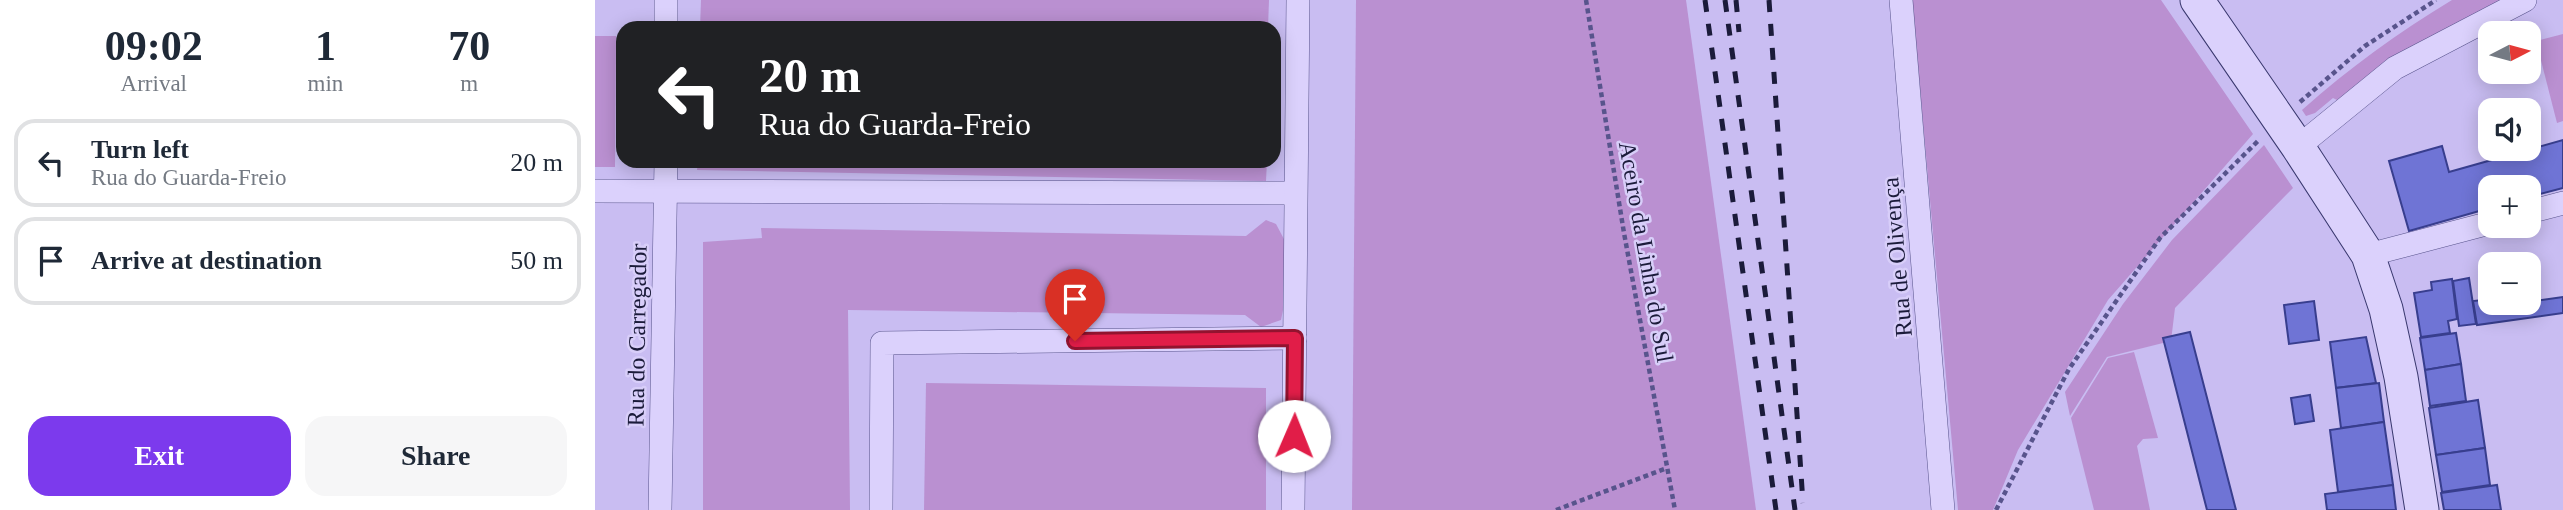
<!DOCTYPE html>
<meta charset="utf-8">
<style>
body{margin:0;font-family:Georgia,serif;background:#f6f6f7;color:#1f2937;height:100vh;display:flex;flex-direction:column;font-size:26px;white-space:nowrap}
*{box-sizing:border-box;margin:0}
p{font-size:23px;color:#747a83}
.icon{flex:none;width:38px;height:38px;fill:none;stroke:currentColor;stroke-width:2;stroke-linecap:round;stroke-linejoin:round}
.map{position:relative;flex:1;overflow:hidden}
.drawer{display:flex;flex-direction:column;background:#fff;width:595px}
.drawer>*{flex:none}
.top-card{position:absolute;left:21px;top:21px;width:665px;height:147px;border-radius:21px;box-shadow:0 4px 18px #0003;background:#202124;color:#fff;overflow:hidden}
.needle{width:46px;rotate:84deg}
.controls{position:absolute;left:1883px;top:21px;display:grid;gap:14px}
.controls a{display:grid;place-items:center;width:63px;height:63px;border-radius:14px;background:#fff;box-shadow:0 4px 18px #0003;font-size:35px}
.pin{position:absolute;display:grid;place-items:center;width:60px;height:60px;color:#fff;margin:-72px -30px;border-radius:50% 50% 50% 0;rotate:-45deg;box-shadow:0 0 7px #0007}
.pin .icon{rotate:45deg}
.me{position:absolute;width:77px;margin:-38px;rotate:1deg;stroke-linejoin:round;filter:drop-shadow(0 0 5px #0008)}
.turn{display:flex;align-items:center;gap:24px;height:147px;padding:0 28px;font-size:32px}
.turn .icon{width:91px;height:91px;stroke-width:2.5}
.turn b{display:block;font-size:49px;line-height:60px}
.eta{display:flex;justify-content:space-evenly;align-items:center;height:119px;text-align:center}
.eta b{font-size:42px;font-weight:800;line-height:49px}
.cta{display:flex;gap:14px;margin-top:auto;padding:14px 28px}
.cta a{flex:1;height:80px;border-radius:21px;background:#7c3aed;color:#fff;font-size:28px;font-weight:800;line-height:80px;text-align:center}
.cta a+a{background:#f6f6f7;color:#1f2937}
ul{padding:0;list-style:none}
li{display:flex;align-items:center;gap:21px;height:88px;margin:0 14px 10px;padding:0 14px;border:4px solid #e0e1e3;border-radius:21px}
li div{flex:1}
li b{display:block;font-size:26px}
li em{font-style:normal}
main{display:flex;flex:1;min-height:0}
.map>svg:first-child{display:block}
</style>
<main>
<section class="drawer">
<div class="eta">
<div><b>09:02</b><p>Arrival</p></div>
<div><b>1</b><p>min</p></div>
<div><b>70</b><p>m</p></div>
</div>
<ul>
<li><svg class="icon" aria-label="left" viewBox="0 0 24 24"><path d="M17 20v-9H6M10 6l-5 5 5 5"/></svg><div><b>Turn left</b><p>Rua do Guarda-Freio</p></div><em>20 m</em></li>
<li><svg class="icon" aria-label="arrive" viewBox="0 0 24 24"><path d="M6 21V4h12l-3 4 3 4H6"/></svg><div><b>Arrive at destination</b></div><em>50 m</em></li>
</ul>
<div class="cta"><a>Exit</a><a>Share</a></div>
</section>
<div class="map">
<svg width="1968" height="510" viewBox="0 0 1968 510">
<rect width="100%" height="100%" fill="#c9bdf2"/>
<g fill="#ba90d1">
<polygon points="106,0 674,0 673,28 105,28"/>
<polygon points="761,0 1091,0 1161,510 757,510"/>
<polygon points="1317,0 1566,0 1658,134 1513,300 1423,450 1398,510 1363,510"/>
<path d="M1857,0H1915L1800,61L1742,100L1738,98L1720,113L1711,116L1707,110C1754,68 1804,32 1857,0Z"/>
<polygon points="1968,34 1968,121 1962,123 1941,41"/>
<polygon points="0,36 21,36 20,167 0,167"/>
<polygon points="1669,145 1698,188 1580,308 1576,341 1512,357 1475,416 1470,392 1528,304 1577,240"/>
<polygon points="103,161 672,161 671,181 102,170"/>
<polygon points="671,220 681,224 690,241 688,310 686,320 666,327 650,315 253,310 255,510 108,510 108,242 167,238 166,228 651,236"/>
<polygon points="1539,352 1563,438 1548,439 1542,446 1555,510 1499,510 1476,418 1513,358"/>
<polygon points="331,383 671,388 671,510 329,510"/>
</g>
<g fill="#6f74d5" stroke="#383e8e" stroke-width="2">
<polygon points="1968,140 1968,188 1934,197 1934,187 1895,187 1895,208 1814,231 1794,161 1847,146 1854,172"/>
<polygon points="1874,278 1881,324 1864,326 1858,281"/>
<polygon points="1857,279 1862,319 1853,321 1855,333 1826,337 1819,293 1837,290 1836,282"/>
<polygon points="1968,297 1968,313 1882,325 1878,301 1895,299 1895,303 1919,304"/>
<polygon points="1719,301 1724,340 1694,344 1689,305"/>
<polygon points="1595,332 1641,510 1612,510 1568,338"/>
<polygon points="1861,333 1866,364 1830,370 1825,338"/>
<polygon points="1771,337 1781,383 1741,388 1735,342"/>
<polygon points="1866,364 1871,401 1835,406 1830,370"/>
<polygon points="1784,383 1789,422 1746,428 1741,388"/>
<polygon points="1715,395 1719,421 1700,424 1696,398"/>
<polygon points="1883,400 1890,448 1841,455 1834,408"/>
<polygon points="1789,422 1798,485 1743,492 1735,430"/>
<polygon points="1890,448 1895,485 1847,492 1841,455"/>
<polygon points="1798,485 1801,510 1732,510 1730,494"/>
<polygon points="1902,485 1906,510 1849,510 1846,493"/>
</g>
<g fill="none" stroke-linecap="round" stroke-linejoin="round">
<g stroke="#58548c" stroke-width="24">
<g id="street">
<polyline points="1306,0 1348,510"/>
<polyline points="71,28 71,0"/>
<polyline points="1703,147 1800,68 1930,0"/>
<polyline points="0,191 699,193"/>
<polyline points="1934,212 1968,203"/>
<polyline points="1773,255 1895,223"/>
<polyline points="65,510 71,161"/>
<polyline points="286,510 287,343 700,338"/>
<polyline points="698,510 703,0"/>
</g>
</g>
<g stroke="#39386e" stroke-width="35">
<polyline id="secondary" points="1602,0 1703,147 1773,255 1791,309 1806,377 1827,510"/>
</g>
<g stroke="#58548c" stroke-width="4.5" stroke-dasharray="5 3.5" stroke-linecap="butt">
<polyline points="991,0 1029,233 1080,510"/>
<polyline points="1705,102 1770,46 1841,0"/>
<polyline points="961,510 1072,468"/>
<polyline points="1401,510 1474,369 1565,238 1663,141"/>
</g>
<use href="#street" stroke="#dbd1fc" stroke-width="23"/>
<use href="#secondary" stroke="#dbd1fc" stroke-width="33"/>
<g stroke="#1b1b3a" stroke-width="5" stroke-dasharray="12 12" stroke-linecap="butt">
<polyline points="1110,0 1181,510"/>
<polyline points="1130,0 1200,510"/>
<polyline points="1141,0 1144,32"/>
<polyline points="1174,0 1208,503"/>
</g>
</g>
<g fill="none" stroke-linecap="round" stroke-linejoin="round">
<g stroke="#92132f" stroke-width="18">
<polyline id="route" points="480,341 700,338 699,436"/>
</g>
<use href="#route" stroke="#e11d48" stroke-width="12"/>
</g>
<g text-anchor="middle" dominant-baseline="central" stroke-width="5" stroke-linejoin="round" paint-order="stroke">
<g font-size="24" fill="#1b1b3a" stroke="#d8cef9">
<text transform="translate(1051 252) rotate(80)">Aceiro da Linha do Sul</text>
<text transform="translate(1302 257) rotate(-95)">Rua de Olivença</text>
<text transform="translate(42 335) rotate(-89)">Rua do Carregador</text>
</g>
</g>
</svg>
<div class="controls">
<a><svg class="needle" viewBox="-14 -14 28 28"><path d="M0-13l5 13h-10z" fill="#e53935"/><path d="M0 13l5-13h-10z" fill="#747a83"/></svg></a>
<a><svg class="icon" aria-label="sound" viewBox="0 0 24 24"><path d="M4 9h4l5-4v14l-5-4H4zM17 9q2 3 0 6"/></svg></a>
<a>+</a>
<a>−</a>
</div>
<div class="pin" style="left:480px;top:341px;background:#d93025"><svg class="icon" aria-label="arrive" viewBox="0 0 24 24"><path d="M6 21V4h12l-3 4 3 4H6"/></svg></div>
<svg class="me" style="left:699px;top:436px" viewBox="-20 -20 40 40"><circle r="19" fill="#fff"/><path d="M0-13L10 11 0 6-10 11z" fill="#e11d48"/></svg>
<div class="top-card">
<div class="turn"><svg class="icon" aria-label="left" viewBox="0 0 24 24"><path d="M17 20v-9H6M10 6l-5 5 5 5"/></svg><div><b>20 m</b>Rua do Guarda-Freio</div></div>
</div>
</div>
</main>
